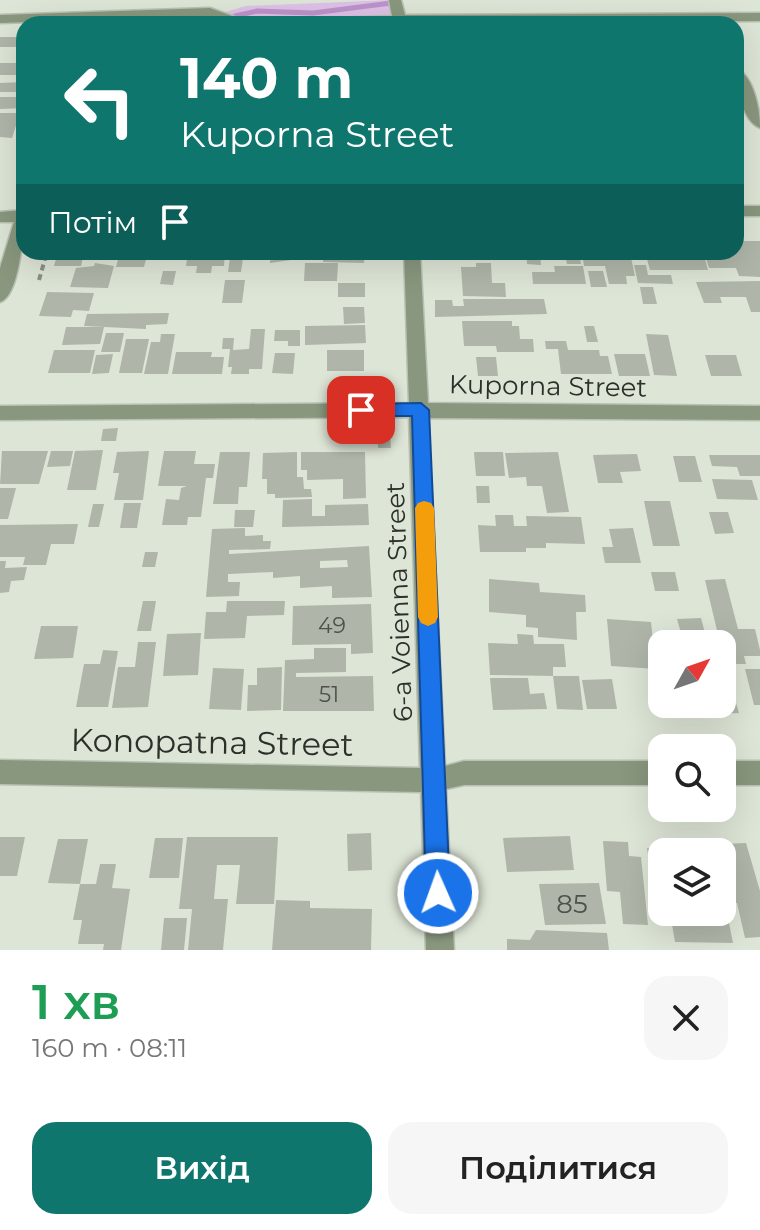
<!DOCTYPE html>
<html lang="uk">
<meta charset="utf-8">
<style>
body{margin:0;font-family:Montserrat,sans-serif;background:#f6f6f6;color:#222;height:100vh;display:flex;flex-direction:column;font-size:30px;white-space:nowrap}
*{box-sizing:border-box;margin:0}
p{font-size:26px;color:#767676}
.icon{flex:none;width:44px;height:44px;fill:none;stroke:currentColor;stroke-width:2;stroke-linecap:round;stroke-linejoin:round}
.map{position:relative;height:950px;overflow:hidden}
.side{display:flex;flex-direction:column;background:#fff;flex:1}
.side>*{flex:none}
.banner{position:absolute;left:16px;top:16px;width:728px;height:244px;border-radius:24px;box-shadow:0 8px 32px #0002;background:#0f766e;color:#fff;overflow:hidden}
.needle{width:52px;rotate:50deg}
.buttons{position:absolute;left:648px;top:630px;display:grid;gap:16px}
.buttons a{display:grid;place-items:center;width:88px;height:88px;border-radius:16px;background:#fff;box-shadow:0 8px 32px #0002;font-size:40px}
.pin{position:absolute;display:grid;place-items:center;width:68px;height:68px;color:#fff;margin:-34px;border-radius:16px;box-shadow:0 4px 12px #0006}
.me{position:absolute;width:88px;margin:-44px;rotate:358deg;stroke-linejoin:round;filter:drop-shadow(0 0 6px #0008)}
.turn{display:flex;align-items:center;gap:28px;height:168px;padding:0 32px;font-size:36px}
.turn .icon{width:104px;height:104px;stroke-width:2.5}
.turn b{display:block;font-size:56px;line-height:68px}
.then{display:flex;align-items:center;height:76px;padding:0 32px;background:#0003;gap:16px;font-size:30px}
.round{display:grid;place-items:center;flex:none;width:84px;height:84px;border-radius:24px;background:#f6f6f6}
.head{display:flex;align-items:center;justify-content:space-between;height:136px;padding:0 32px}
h1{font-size:48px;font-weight:600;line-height:60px;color:#1e9e55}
.cta{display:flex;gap:16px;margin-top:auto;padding:16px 32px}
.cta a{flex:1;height:92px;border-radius:24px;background:#0f766e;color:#fff;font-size:32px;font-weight:600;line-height:92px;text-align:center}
.cta a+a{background:#f6f6f6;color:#222}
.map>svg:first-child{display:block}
</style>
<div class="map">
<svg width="760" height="950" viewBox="0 0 760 950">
<rect width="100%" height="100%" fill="#dde5d6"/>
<g fill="#ddc0e7">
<polygon points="391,0 392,14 385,18 258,22 245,22 222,13 246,6"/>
<polygon points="208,14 233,24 111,24 114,19"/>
</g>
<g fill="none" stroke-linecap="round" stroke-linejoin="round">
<g stroke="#bc93c9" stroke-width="5">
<polyline points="235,16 257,11 313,13 391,3"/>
<polyline points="122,24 223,21"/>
</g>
</g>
<g fill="#afb6a9" fill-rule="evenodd">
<polygon points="0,37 21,37 17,47 0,47"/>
<rect x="0" y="63" width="24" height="12"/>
<polygon points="24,82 24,92 0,92 0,83"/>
<polygon points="0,97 24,97 24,108 0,109"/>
<polygon points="0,113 20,113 12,138 0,137"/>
<polygon points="738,241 760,241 760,277 739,276 736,268 709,268 704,252 736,252 736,248 741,248"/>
<polygon points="58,252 94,252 93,257 83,257 81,266 54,266"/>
<polygon points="120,252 148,252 144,267 116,267"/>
<polygon points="158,252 179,252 178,260 156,260"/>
<polygon points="188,252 225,252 224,266 212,266 211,273 196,273 197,266 186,266"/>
<polygon points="282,252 299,252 298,259 270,263 271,253"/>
<polygon points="325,252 365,252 364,263 323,262"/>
<polygon points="459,252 498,252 499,258 460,258"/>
<polygon points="526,252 540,252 541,265 527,264"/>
<polygon points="556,252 579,252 581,264 567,264 566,259 557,259"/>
<polygon points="582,252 630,253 635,276 626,276 627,284 609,284 605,266 584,266"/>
<polygon points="680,252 703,252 708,270 650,270 647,259 682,259"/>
<polygon points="230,258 243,258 241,272 228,272"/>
<polygon points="95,263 114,266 108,288 70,287 76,268 94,266"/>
<polygon points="305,263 338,263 337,281 304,281"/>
<polygon points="476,263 491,263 492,283 505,283 506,297 463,296 461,267 476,267"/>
<polygon points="634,265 646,265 648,275 671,275 673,284 638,283"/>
<polygon points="554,266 583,266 586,284 533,284 532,272 555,272"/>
<polygon points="163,271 176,271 173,285 160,284"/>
<polygon points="588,271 603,271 607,287 591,287"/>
<polygon points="225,280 245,280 242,303 222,303"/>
<polygon points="760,281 760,312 751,312 746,297 720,297 722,303 704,303 696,282"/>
<rect x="338" y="283" width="27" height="14"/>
<polygon points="640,287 653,287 657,304 643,304"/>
<polygon points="47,292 94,293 89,311 73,310 71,317 39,316"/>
<polygon points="463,299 544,299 547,314 435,317 435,300 452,300 453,306 464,306"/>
<polygon points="343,307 364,307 365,323 344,324"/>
<polygon points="169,313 167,324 146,325 146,329 84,326 87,314"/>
<polygon points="462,321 512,321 512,326 519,326 520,339 533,339 534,352 497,352 496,346 464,346"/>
<polygon points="365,325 366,343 305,345 305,326"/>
<polygon points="584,326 594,326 598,342 587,342"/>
<polygon points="66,327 104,327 100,344 62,345"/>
<polygon points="251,329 265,329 262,369 249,369 249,374 231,374 232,367 228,367 230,349 222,349 223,338 234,338 233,350 249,349"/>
<polygon points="275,330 300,330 300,346 288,346 288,341 274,341"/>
<polygon points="106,333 124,333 120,352 101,352"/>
<polygon points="161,334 175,334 168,374 144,374 151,342 160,342"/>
<polygon points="646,334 668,335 677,376 654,375"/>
<polygon points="126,339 149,339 142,373 119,373"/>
<polygon points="545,341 566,341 568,350 599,350 600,356 608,356 612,374 561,374 558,349 546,349"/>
<polygon points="54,350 95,350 90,373 48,373"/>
<rect x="327" y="350" width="37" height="21"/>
<polygon points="176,352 212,352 211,357 224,357 222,374 172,374"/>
<polygon points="275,353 295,353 293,374 272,373"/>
<polygon points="113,354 109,373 92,374 96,355"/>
<polygon points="614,354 645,354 650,376 619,376"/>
<polygon points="705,355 736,355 742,376 711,376"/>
<polygon points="476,357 496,357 498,376 478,376"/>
<polygon points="118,428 116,441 101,441 103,429"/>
<polygon points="377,433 390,433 391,448 378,448"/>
<polygon points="103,450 96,490 67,490 75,451"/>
<polygon points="2,451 48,451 39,484 0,484"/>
<polygon points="51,451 73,451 70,466 47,467"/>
<polygon points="149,451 143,500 114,500 119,473 113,473 117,452"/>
<polygon points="164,451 196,451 194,464 215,464 213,478 206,478 201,517 188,517 187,525 162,525 166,499 179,500 181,488 187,486 158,486"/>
<polygon points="220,452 250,452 247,487 239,487 238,504 213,504"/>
<polygon points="297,452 297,477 303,477 304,489 311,489 312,497 275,498 275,494 267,494 267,479 262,479 263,453"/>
<polygon points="301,452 365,452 366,498 343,499 343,479 307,480 307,470 301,470"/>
<polygon points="474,452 503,452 505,476 476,476"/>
<polygon points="558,452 569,512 547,513 542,486 527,486 526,477 509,478 505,453"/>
<polygon points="637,454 641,471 620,472 623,483 598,483 593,455"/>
<polygon points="709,455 760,455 760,476 740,476 737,467 712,466"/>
<polygon points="673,456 695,456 702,482 679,482"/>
<polygon points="712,479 752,480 758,500 717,499"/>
<polygon points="476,486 489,486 490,503 477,503"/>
<polygon points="0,488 16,488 8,519 0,519"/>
<polygon points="312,499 312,516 325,516 325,505 368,504 369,525 282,527 283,500"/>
<polygon points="644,501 670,501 680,546 653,546"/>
<polygon points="124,503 141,503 137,528 120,528"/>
<polygon points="93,504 104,504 99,527 88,527"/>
<polygon points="235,510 255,510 253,527 234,527"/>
<polygon points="709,512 728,512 734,533 715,534"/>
<polygon points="495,515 513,515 514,526 527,526 526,516 581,517 585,544 546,543 546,548 526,548 526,552 480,552 478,525 496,526"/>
<polygon points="78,524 74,544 51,544 46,565 23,565 25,557 0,557 0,525"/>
<path d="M245,528V536L263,535V541H271L270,549L229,550V554L369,546L372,597L332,598V586L300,588V576L273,578V572L228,574V582H240L239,596L206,597L212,529ZM347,560L348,567L320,568V561Z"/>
<polygon points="633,528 641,563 605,563 602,547 613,547 609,529"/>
<polygon points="145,552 158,552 155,567 142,567"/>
<polygon points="0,561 6,561 5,568 27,567 24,580 11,581 9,592 0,593"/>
<polygon points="651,572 675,572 679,591 655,591"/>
<polygon points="489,579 539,583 540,592 585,595 586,612 576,612 577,640 538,637 538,628 526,627 526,615 489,612"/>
<polygon points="725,579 738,629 755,629 760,650 760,656 744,656 746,664 725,664 705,580"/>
<polygon points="143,601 156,601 151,631 137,631"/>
<polygon points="227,601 285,601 284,615 247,616 245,638 204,639 206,612 226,612"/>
<polygon points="371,604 373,653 351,654 351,644 292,645 293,606"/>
<polygon points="701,618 708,644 684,644 677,619"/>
<polygon points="607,619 651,622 656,669 611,666"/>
<polygon points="41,626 78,626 73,658 34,659"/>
<polygon points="201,633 198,675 163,676 167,634"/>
<polygon points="517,634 533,635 534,644 564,644 566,667 553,667 553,676 490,675 488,643 518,644"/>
<polygon points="138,642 156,642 148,707 112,708 118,667 135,667"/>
<polygon points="314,648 346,648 346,672 296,673 296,677 373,676 374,711 283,711 285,660 314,659"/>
<polygon points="103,650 118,651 108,707 76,707 84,664 100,664"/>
<polygon points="282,667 281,710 247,711 248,685 257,685 257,668"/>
<polygon points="213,668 244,669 241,710 209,709"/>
<polygon points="745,669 760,669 760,705 754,705"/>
<polygon points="553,676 579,676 583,710 557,709"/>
<polygon points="490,678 528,678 530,694 544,693 547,709 493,710"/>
<polygon points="612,679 617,709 587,709 582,680"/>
<polygon points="722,679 729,679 739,713 713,714 710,704 722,704"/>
<polygon points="655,696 662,696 662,704 669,704 671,716 659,716"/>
<polygon points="371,833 372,870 348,871 347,834"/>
<polygon points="570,836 574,870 507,872 503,838"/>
<polygon points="0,837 25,837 17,876 0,876"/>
<polygon points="187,837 278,837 274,904 236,904 240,865 217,865 214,899 228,899 223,950 188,950 192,909 179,909"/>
<polygon points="155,838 183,838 179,878 149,878"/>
<polygon points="58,839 88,839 80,884 48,883"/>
<polygon points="603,841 628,842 629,856 641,857 648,925 623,924 620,892 607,891"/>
<polygon points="746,843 760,891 760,937 745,938 737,903 722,904 722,852 700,852 699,845"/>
<polygon points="647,848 667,849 668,852 662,852 662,890 653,890"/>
<polygon points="100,864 116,864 112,888 130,889 121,950 103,950 104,944 78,944 82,920 73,920 80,884 96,884"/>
<polygon points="599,883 606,924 545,925 539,884"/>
<polygon points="276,900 310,901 310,908 372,909 371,950 272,950"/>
<polygon points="670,913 727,913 733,943 675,942"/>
<polygon points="164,918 187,918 184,950 161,950"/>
<polygon points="536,930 607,933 609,950 507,950 507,939 530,940"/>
</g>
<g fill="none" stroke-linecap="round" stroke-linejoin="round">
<g stroke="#bac1b4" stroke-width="3">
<g id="minor">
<polygon points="389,0 401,0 405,15 760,13 760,21 271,24 278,20 392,16"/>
<polygon points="210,8 254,24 234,24 209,16 0,23 0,15"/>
<path d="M736,68C754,76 760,110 760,128C742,121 736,86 736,68Z"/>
<rect x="736" y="206" width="24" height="10"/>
<path d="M24,210C24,229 20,296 0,302V268L14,222H0V212Z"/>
<polygon points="404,252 420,252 428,403 760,406 760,420 428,418 445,766 464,761 662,761 662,785 464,785 446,789 454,950 426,950 421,792 0,784 0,760 420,768 409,417 0,420 0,406 409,403"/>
<rect x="722" y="761" width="38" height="24"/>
</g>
</g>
<polyline stroke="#8a9085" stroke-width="4" stroke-dasharray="6 4" stroke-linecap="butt" points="39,280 47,252"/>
<use href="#minor" fill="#89977e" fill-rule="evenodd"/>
</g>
<polygon fill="#1a73e8" stroke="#114b97" stroke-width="2" points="421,403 429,410 450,893 446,902 438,905 430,902 426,893 412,416 361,416 352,410 361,404"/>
<polygon fill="#f59e0b" points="424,501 431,503 434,508 438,617 435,623 428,626 421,623 418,617 415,508 418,503"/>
<g text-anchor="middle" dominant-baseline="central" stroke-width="6" stroke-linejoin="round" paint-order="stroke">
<g font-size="22" fill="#4d514a">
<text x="332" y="625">49</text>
<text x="329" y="694">51</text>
</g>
<g font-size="26" fill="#2c2f2a" stroke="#dde5d6">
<text transform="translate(548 386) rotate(1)">Kuporna Street</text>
<text transform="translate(399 602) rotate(-92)">6-a Voienna Street</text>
</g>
<g font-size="26" fill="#4d514a">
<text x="572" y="904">85</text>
</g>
<g font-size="32" fill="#2c2f2a" stroke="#dde5d6">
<text transform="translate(212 742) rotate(1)">Konopatna Street</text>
</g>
</g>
</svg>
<div class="buttons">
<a><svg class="needle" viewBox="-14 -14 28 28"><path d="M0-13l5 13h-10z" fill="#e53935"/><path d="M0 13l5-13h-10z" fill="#767676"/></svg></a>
<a><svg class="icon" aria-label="search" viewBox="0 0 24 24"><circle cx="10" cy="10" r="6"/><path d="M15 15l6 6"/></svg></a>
<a><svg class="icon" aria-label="layers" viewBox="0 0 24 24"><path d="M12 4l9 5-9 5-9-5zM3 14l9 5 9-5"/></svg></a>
</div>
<div class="pin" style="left:361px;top:410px;background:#d93025"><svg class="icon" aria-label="arrive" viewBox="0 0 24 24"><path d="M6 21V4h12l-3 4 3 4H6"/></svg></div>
<svg class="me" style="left:438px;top:893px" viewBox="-20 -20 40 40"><circle r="17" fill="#1a73e8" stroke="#fff" stroke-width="3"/><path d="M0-11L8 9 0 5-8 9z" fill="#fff"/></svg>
<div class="banner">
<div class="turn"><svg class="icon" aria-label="left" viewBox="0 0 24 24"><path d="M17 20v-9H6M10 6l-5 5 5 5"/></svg><div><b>140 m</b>Kuporna Street</div></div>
<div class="then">Потім<svg class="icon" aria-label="arrive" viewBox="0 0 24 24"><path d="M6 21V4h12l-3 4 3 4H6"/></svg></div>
</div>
</div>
<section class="side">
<div class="head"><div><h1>1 хв</h1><p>160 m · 08:11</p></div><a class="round"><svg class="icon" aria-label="close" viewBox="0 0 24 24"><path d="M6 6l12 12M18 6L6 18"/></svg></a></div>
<div class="cta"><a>Вихід</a><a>Поділитися</a></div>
</section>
